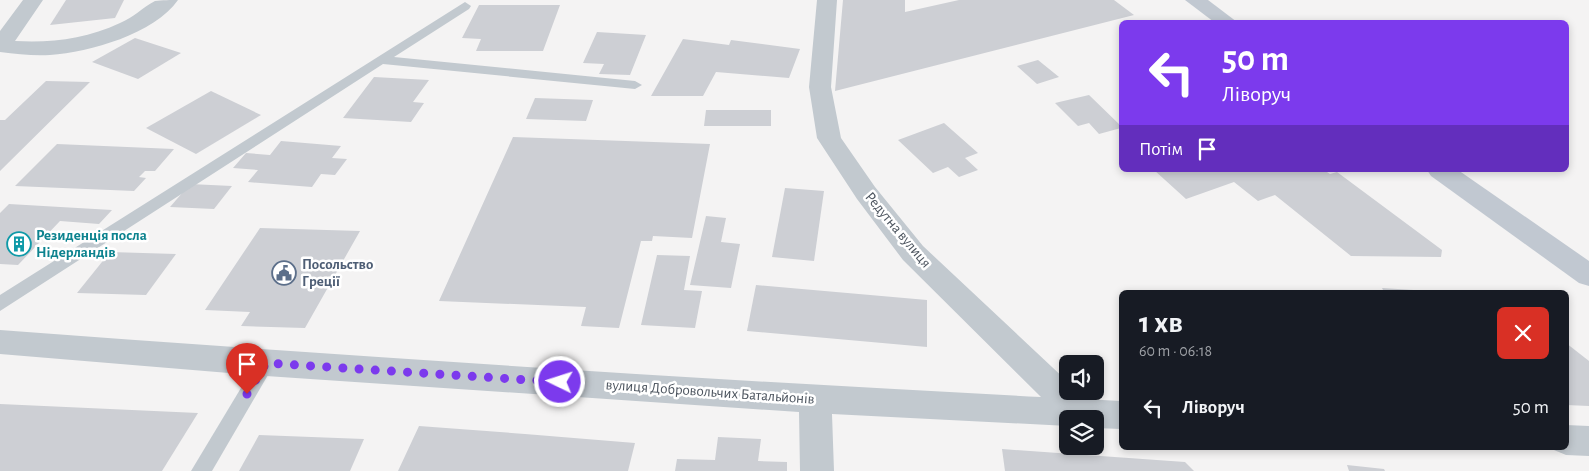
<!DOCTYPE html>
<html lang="uk">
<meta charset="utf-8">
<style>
body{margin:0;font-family:"Alegreya Sans",sans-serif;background:#242831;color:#f1f3f6;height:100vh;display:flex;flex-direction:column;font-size:19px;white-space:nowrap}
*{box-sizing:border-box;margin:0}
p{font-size:16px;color:#9ea1a6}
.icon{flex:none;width:28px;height:28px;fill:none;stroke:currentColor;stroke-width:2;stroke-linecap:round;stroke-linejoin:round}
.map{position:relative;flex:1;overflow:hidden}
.drawer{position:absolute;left:1119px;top:290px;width:450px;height:160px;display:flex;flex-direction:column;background:#171b24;border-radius:8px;box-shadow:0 2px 8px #0003}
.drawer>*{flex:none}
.top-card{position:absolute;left:1119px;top:20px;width:450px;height:152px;border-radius:8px;box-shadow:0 2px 8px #0003;background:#7c3aed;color:#fff;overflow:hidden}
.fabs{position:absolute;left:1059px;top:355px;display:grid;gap:10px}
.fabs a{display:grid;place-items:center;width:45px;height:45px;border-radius:8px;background:#171b24;box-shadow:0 2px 8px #0003;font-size:25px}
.pin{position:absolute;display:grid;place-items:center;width:42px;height:42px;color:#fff;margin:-51px -21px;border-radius:50% 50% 50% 0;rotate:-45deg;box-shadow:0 0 5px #0007}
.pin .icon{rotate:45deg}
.me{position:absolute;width:55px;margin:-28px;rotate:274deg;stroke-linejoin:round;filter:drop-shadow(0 0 4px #0008)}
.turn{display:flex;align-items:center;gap:18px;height:105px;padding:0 20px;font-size:22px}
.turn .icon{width:65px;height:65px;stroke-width:2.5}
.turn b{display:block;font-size:35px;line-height:42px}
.then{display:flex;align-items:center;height:48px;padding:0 20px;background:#0003;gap:10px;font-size:19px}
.round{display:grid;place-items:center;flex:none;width:52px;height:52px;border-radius:8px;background:#242831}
.overview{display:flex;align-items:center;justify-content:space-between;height:85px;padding:0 20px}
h1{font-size:30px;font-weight:700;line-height:38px}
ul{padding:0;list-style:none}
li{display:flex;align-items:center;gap:15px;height:65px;padding:0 20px}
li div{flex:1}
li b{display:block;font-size:19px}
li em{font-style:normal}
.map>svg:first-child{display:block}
</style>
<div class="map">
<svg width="1589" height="471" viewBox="0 0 1589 471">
<rect width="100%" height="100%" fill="#f4f3f3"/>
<g fill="#cdcfd4">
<polygon points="66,0 124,0 115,18 50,25"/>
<polygon points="843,0 905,0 905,12 959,0 1114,0 1134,15 835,91"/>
<polygon points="479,5 560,5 543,51 476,51 481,39 462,38"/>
<polygon points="597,32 646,35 630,75 599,74 604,64 583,63"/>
<polygon points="135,38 181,53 138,79 92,62"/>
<polygon points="683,39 729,45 731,40 800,49 789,78 716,72 703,96 651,96"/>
<polygon points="1038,60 1059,77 1037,84 1017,66"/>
<polygon points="374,77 429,80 413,102 424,103 411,122 343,118"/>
<polygon points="46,81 90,82 0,171 0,120 5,120"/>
<polygon points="211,91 261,115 196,154 146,128"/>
<polygon points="1089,95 1121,126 1121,128 1099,134 1089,123 1078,126 1055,103"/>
<polygon points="535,98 593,100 586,121 526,119"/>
<polygon points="706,110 771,110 771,126 704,126"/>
<polygon points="944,123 978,153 965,158 978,170 959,177 948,167 933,173 898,140"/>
<polygon points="513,137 710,144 692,238 653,236 652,241 641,241 619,328 581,326 586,307 439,301"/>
<polygon points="281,141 341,146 332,158 347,159 335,175 321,174 312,187 248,182 258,170 233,168 246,153 270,155"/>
<polygon points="57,144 174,149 155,171 145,171 139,177 146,178 134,191 15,186"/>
<polygon points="1154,170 1324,170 1330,174 1337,172 1442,250 1441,257 1351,256 1275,195 1258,201 1234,182 1186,199"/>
<polygon points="190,184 232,186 214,209 170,207"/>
<polygon points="785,188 824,191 814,261 772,257"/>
<polygon points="9,204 112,210 99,224 60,221 18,265 0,264 0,213"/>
<polygon points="706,216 726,218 721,242 740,244 731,288 690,285"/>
<polygon points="260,228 360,231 305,328 241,326 250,312 205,310"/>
<polygon points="110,252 176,254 146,295 77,293"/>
<polygon points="657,255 690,256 684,290 702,291 695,328 641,325"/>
<polygon points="756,285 927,300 927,347 747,331"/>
<polygon points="1382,288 1429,291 1429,292 1384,292"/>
<polygon points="1566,343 1589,361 1589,406 1566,405"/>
<polygon points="0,404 198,413 162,471 0,471"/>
<polygon points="419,426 525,434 635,443 628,471 398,471"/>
<polygon points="259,435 364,439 350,471 239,471"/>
<polygon points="718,437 761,439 758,461 787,462 787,471 675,471 677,459 715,460"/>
<polygon points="1002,449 1185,462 1194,471 1005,471"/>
<polygon points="1347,465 1384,469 1385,471 1349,471"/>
</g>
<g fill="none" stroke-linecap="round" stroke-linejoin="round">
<g fill="#c2c9cf" fill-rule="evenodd">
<polygon points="465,2 471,6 469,9 394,57 635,81 642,85 635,89 383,64 0,311 0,295"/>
<polygon points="266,355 273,358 275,363 212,471 191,471 259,358"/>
</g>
<g fill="#c2c9cf" fill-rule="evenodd">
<path d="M23,0H43L15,41C52,43 86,39 120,23C133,18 143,7 155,1C161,0 172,0 178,0C154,34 90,52 50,55C33,56 17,54 0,52V31Z"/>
<path d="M817,0H837L831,87L841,138L875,187L923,246L1068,382V391H1076L1084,399L1121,401V429L1095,428V419H1068V426L832,414L834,471H800L799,412L266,376L0,354V330C347,356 693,379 1041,397L903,260L857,199L817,138L809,87Z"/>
<polygon points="1566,425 1589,426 1589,456 1566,455 1554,450 1553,448 1566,448"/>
</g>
<g fill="#c1c8d1" fill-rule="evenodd">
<polygon points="1185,0 1208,0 1237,22 1214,22"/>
<polygon points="1427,170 1458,170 1589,261 1589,286 1579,283 1431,176"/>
</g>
</g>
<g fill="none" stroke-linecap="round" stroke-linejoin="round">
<polyline stroke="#7c3aed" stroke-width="9" stroke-dasharray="0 16.2" points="247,394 266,363 560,382"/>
</g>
<defs>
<g id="building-ring" transform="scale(1.25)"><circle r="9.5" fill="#fff" stroke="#0f9aa8" stroke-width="1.5"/><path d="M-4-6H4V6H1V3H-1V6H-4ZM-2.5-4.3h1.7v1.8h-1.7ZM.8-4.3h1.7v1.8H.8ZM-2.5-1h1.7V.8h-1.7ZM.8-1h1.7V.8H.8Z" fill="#0f9aa8"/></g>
<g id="civic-ring" transform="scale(1.25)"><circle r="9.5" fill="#fff" stroke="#5c6f8a" stroke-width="1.5"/><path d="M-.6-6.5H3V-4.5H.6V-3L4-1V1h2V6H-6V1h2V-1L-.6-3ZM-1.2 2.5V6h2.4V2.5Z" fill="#5c6f8a"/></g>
</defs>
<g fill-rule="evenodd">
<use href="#building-ring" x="19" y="244"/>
<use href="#civic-ring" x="284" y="273"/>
</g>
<g text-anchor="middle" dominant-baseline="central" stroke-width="5" stroke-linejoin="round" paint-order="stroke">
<g font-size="15" fill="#4c545e" stroke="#fff">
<text transform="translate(898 230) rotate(50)">Редутна вулиця</text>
<text transform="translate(710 392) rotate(4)">вулиця Добровольчих Батальйонів</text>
</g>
<g font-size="15" font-weight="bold" fill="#0d838f" stroke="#fff" text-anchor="start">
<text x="36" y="235">Резиденція посла<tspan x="36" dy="17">Нідерландів</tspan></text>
</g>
<g font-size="15" font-weight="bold" fill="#4e5e75" stroke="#fff" text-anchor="start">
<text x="302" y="264">Посольство<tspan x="302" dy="17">Греції</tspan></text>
</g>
</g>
</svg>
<div class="fabs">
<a><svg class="icon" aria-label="sound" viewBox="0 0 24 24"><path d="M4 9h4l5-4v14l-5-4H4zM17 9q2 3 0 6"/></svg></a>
<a><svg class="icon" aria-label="layers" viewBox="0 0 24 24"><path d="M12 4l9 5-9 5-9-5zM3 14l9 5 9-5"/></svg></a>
</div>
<div class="pin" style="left:247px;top:394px;background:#d93025"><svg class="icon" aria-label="arrive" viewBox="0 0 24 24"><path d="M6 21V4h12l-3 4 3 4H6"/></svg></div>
<svg class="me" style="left:560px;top:382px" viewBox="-20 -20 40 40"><circle r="17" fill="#7c3aed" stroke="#fff" stroke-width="3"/><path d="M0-11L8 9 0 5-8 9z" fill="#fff"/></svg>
<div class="top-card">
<div class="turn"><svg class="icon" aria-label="left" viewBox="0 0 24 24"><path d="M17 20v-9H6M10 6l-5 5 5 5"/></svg><div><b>50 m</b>Ліворуч</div></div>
<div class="then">Потім<svg class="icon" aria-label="arrive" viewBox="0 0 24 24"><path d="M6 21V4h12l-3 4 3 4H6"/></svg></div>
</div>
<section class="drawer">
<div class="overview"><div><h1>1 хв</h1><p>60 m · 06:18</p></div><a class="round" style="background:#d93025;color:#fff"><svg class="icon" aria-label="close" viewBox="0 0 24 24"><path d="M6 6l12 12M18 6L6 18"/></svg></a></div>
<ul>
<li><svg class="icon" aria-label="left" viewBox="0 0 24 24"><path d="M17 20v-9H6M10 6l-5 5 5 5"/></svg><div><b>Ліворуч</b></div><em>50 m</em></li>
</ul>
</section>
</div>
